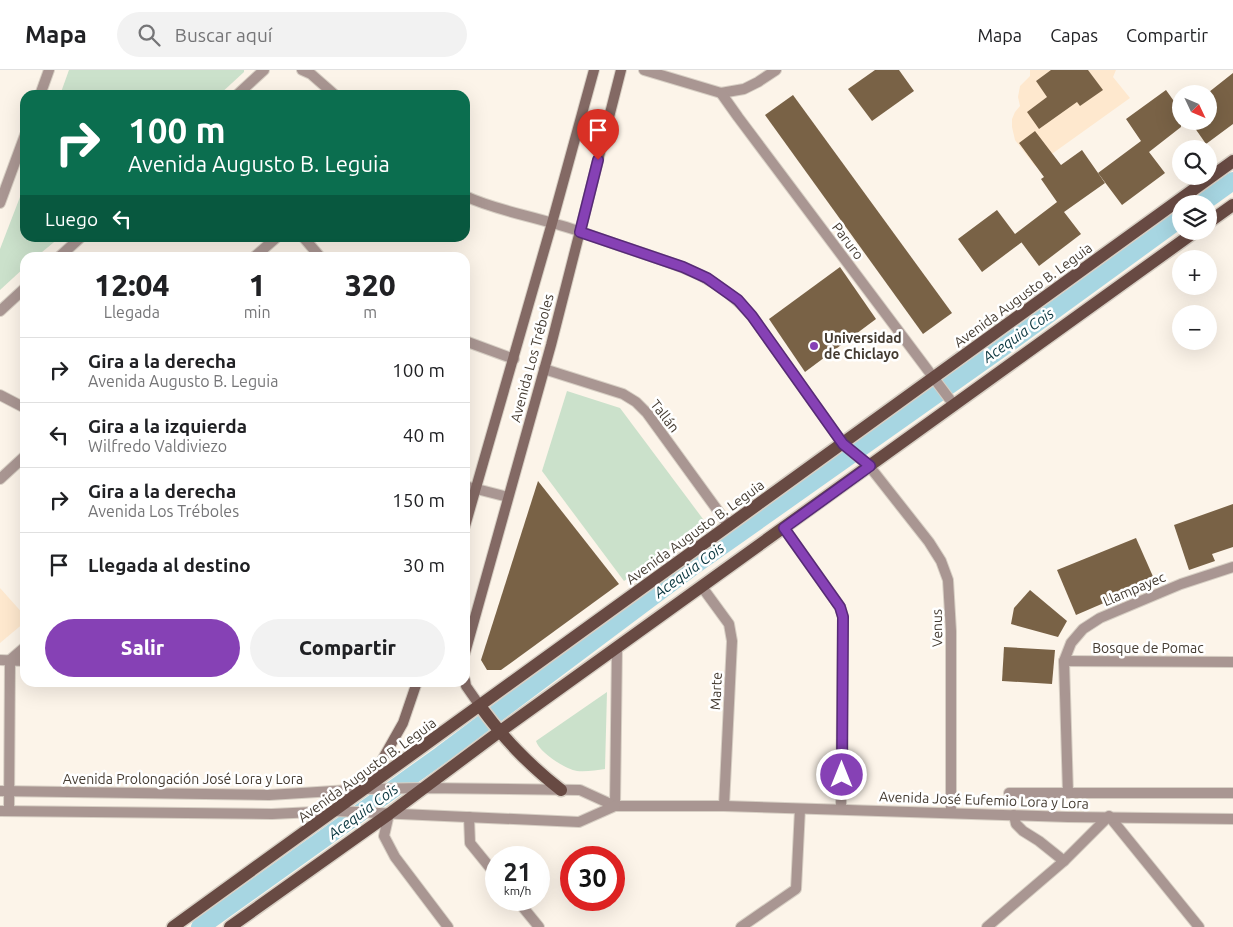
<!DOCTYPE html>
<html lang="es">
<meta charset="utf-8">
<style>
body{margin:0;font-family:Ubuntu,sans-serif;background:#f2f2f2;color:#202124;height:100vh;display:flex;flex-direction:column;font-size:19px;white-space:nowrap}
*{box-sizing:border-box;margin:0}
p{font-size:16px;color:#757577}
.icon{flex:none;width:28px;height:28px;fill:none;stroke:currentColor;stroke-width:2;stroke-linecap:round;stroke-linejoin:round}
.map{position:relative;flex:1;overflow:hidden}
.side{position:absolute;left:20px;top:182px;width:450px;height:435px;display:flex;flex-direction:column;background:#fff;border-radius:15px;box-shadow:0 5px 20px #0002}
.side>*{flex:none}
.top-card{position:absolute;left:20px;top:20px;width:450px;height:152px;border-radius:15px;box-shadow:0 5px 20px #0002;background:#0b6e4f;color:#fff;overflow:hidden}
.needle{width:32px;rotate:134deg}
.controls{position:absolute;left:1172px;top:15px;display:grid;gap:10px}
.controls a{display:grid;place-items:center;width:45px;height:45px;border-radius:50%;background:#fff;box-shadow:0 5px 20px #0002;font-size:25px}
.speed{position:absolute;left:485px;top:776px;display:flex;gap:10px;font-size:25px;font-weight:700;text-align:center}
.speed>*{display:grid;place-content:center;width:65px;height:65px;border-radius:50%;background:#fff;box-shadow:0 5px 20px #0002;line-height:1}
.speed small{font-size:12px;font-weight:400}
.speed .limit{border:8px solid #d22;background:#fff;color:#111}
.pin{position:absolute;display:grid;place-items:center;width:42px;height:42px;color:#fff;margin:-51px -21px;border-radius:50% 50% 50% 0;rotate:-45deg;box-shadow:0 0 5px #0007}
.pin .icon{rotate:45deg}
.me{position:absolute;width:55px;margin:-28px;rotate:0deg;stroke-linejoin:round;filter:drop-shadow(0 0 4px #0008)}
.turn{display:flex;align-items:center;gap:18px;height:105px;padding:0 25px;font-size:22px}
.turn .icon{width:65px;height:65px;stroke-width:2.5}
.turn b{display:block;font-size:35px;line-height:42px}
.then{display:flex;align-items:center;height:48px;padding:0 25px;background:#0003;gap:10px;font-size:19px}
.eta{display:flex;justify-content:space-evenly;align-items:center;height:85px;text-align:center}
.eta b{font-size:30px;font-weight:800;line-height:35px}
.primary-button{display:flex;gap:10px;margin-top:auto;padding:10px 25px}
.primary-button a{flex:1;height:58px;border-radius:30px;background:#8641b5;color:#fff;font-size:20px;font-weight:800;line-height:58px;text-align:center}
.primary-button a+a{background:#f2f2f2;color:#202124}
ul{padding:0;list-style:none}
li{display:flex;align-items:center;gap:15px;height:65px;padding:0 25px;border-top:1px solid #e0e0e0}
li div{flex:1}
li b{display:block;font-size:19px}
li em{font-style:normal}
header{display:flex;align-items:center;gap:30px;box-sizing:border-box;height:70px;padding:0 25px;background:#fff;border-bottom:1px solid #e0e0e0}
header strong{font-size:24px}
nav{display:flex;gap:28px;margin-inline-start:auto;font-size:18px}
.search{width:350px;height:45px;background:#f2f2f2;display:flex;align-items:center;gap:12px;box-sizing:border-box;padding:0 18px;border-radius:28px;color:#757577;font-size:19px}
.map>svg:first-child{display:block}
</style>
<header>
<strong>Mapa</strong>
<div class="search"><svg class="icon" aria-label="search" viewBox="0 0 24 24"><circle cx="10" cy="10" r="6"/><path d="M15 15l6 6"/></svg>Buscar aquí</div>
<nav><a>Mapa</a><a>Capas</a><a>Compartir</a></nav>
</header>
<div class="map">
<svg width="1233" height="857" viewBox="0 0 1233 857">
<rect width="100%" height="100%" fill="#fcf4e9"/>
<g fill="#fee8ce">
<polygon points="1030,0 1116,0 1113,7 1130,28 1035,96 1015,70 1012,57 1012,49 1015,42 1020,36 1018,27 1020,16 1030,6"/>
<polygon points="0,518 25,546 25,552 0,573"/>
</g>
<g fill="#cbe1cb">
<polygon points="69,0 244,0 244,2 219,25 60,25"/>
<polygon points="25,114 25,168 59,168 36,187 25,188 25,197 0,220 0,179"/>
<polygon points="567,321 620,338 706,453 624,511 542,401"/>
<path d="M607,622L605,699C597,700 586,702 577,701C565,699 539,682 536,671Z"/>
</g>
<g fill="none" stroke-linecap="round" stroke-linejoin="round">
<g stroke="#a7d6e2" stroke-width="18">
<polyline points="1201,134 1233,111"/>
<polyline points="200,857 441,685 692,497 1002,278 1181,148"/>
</g>
</g>
<g fill="#796246">
<polygon points="875,0 899,0 914,21 872,51 848,19"/>
<polygon points="1051,0 1088,0 1103,20 1080,36 1077,32 1039,59 1027,42 1047,27 1036,11"/>
<polygon points="1233,3 1233,54 1206,74 1190,51 1209,51 1209,22"/>
<polygon points="1166,20 1181,41 1181,57 1149,82 1165,103 1122,135 1098,103 1141,71 1126,49"/>
<polygon points="793,25 952,243 923,264 765,45"/>
<polygon points="1035,61 1061,95 1082,80 1105,113 1064,142 1081,164 1039,196 1016,165 1022,172 982,202 958,169 997,140 1015,164 1057,132 1041,109 1044,107 1019,73"/>
<polygon points="840,197 876,249 805,302 769,249"/>
<polygon points="538,411 619,514 501,600 487,600 481,590"/>
<polygon points="1233,434 1233,477 1212,484 1215,491 1189,500 1174,455"/>
<polygon points="1136,468 1155,511 1076,545 1057,500"/>
<polygon points="1030,520 1067,551 1058,567 1011,554 1014,538"/>
<polygon points="1004,577 1055,580 1052,614 1002,611"/>
</g>
<g fill="none" stroke-linecap="round" stroke-linejoin="round">
<g stroke="#d7cfc4" stroke-width="12">
<g id="minor">
<polyline points="302,0 311,4 335,25"/>
<polyline points="644,0 721,23 744,19 758,12 776,0"/>
<polyline points="721,23 738,47 954,335"/>
<polyline points="40,25 49,0"/>
<polyline points="237,25 264,0"/>
<path d="M465,126C493,139 522,144 552,153C576,159 600,169 624,177C675,194 716,204 752,246L843,374L870,397L929,472L941,491L948,510L951,561V743"/>
<polyline points="0,133 25,65"/>
<polyline points="304,168 321,188"/>
<polyline points="58,188 80,168"/>
<polyline points="253,188 276,168"/>
<polyline points="0,241 25,218"/>
<polyline points="465,271 514,289"/>
<polyline points="544,299 623,324 636,332 647,343 729,456"/>
<polyline points="0,325 25,338"/>
<polyline points="0,409 25,386"/>
<polyline points="465,416 508,427"/>
<polyline points="784,458 840,537 843,547 841,739"/>
<polyline points="702,517 729,554 732,571 724,736"/>
<polyline points="0,590 25,591"/>
<polyline points="1064,591 1233,592"/>
<polyline points="1009,723 1233,723"/>
<polyline points="1068,723 1064,591 1071,573 1083,559 1100,548 1181,514 1233,497"/>
<polyline points="615,736 617,577"/>
<polyline points="9,741 10,590 25,577"/>
<polyline points="389,744 384,766 395,787 448,857"/>
<polyline points="1014,745 1016,754 1023,761 1039,771 1064,791"/>
<polyline points="469,747 470,773 496,805"/>
<polyline points="517,830 539,857"/>
<polyline points="741,857 796,819 800,739"/>
<polyline points="987,857 1064,791 1109,746 1199,857"/>
</g>
</g>
<g stroke="#d7cfc4" stroke-width="12">
<g id="tertiary">
<polyline points="0,721 269,725 366,719 424,718 580,720 615,736 724,736 1068,747 1233,749"/>
<polyline points="0,741 272,744 335,741 579,752 615,736"/>
</g>
</g>
<g stroke="#d7cfc4" stroke-width="12">
<g id="secondary">
<polyline points="465,456 552,153 594,0"/>
<polyline points="465,583 551,275 621,0"/>
<polyline points="465,610 466,616 480,636"/>
<polyline points="368,715 403,653 417,612"/>
</g>
</g>
<g stroke="#d7cfc4" stroke-width="15">
<g id="primary">
<polyline points="1209,152 1233,135"/>
<path d="M480,636C505,670 528,694 561,720"/>
<polyline points="173,857 1233,91"/>
<polyline points="230,857 389,744 499,662 1196,161"/>
</g>
</g>
<use href="#minor" stroke="#a99692" stroke-width="10"/>
<use href="#tertiary" stroke="#a99692" stroke-width="10"/>
<use href="#secondary" stroke="#836964" stroke-width="10"/>
<use href="#primary" stroke="#684a43" stroke-width="12"/>
</g>
<g fill="none" stroke-linecap="round" stroke-linejoin="round">
<g stroke="#572a76" stroke-width="12">
<polyline id="route" points="598,90 580,162 683,197 707,208 738,230 752,246 843,374 870,396 784,458 840,537 843,547 842,705"/>
</g>
<use href="#route" stroke="#8641b5" stroke-width="9"/>
</g>
<circle fill="#8641b5" stroke="#fff" stroke-width="2" cx="814" cy="276" r="5"/>
<g text-anchor="middle" dominant-baseline="central" stroke-width="5" stroke-linejoin="round" paint-order="stroke">
<g font-size="14" fill="#443b31" stroke="#fff">
<text transform="translate(848 171) rotate(53)">Paruro</text>
<text transform="translate(1023 225) rotate(-36)">Avenida Augusto B. Leguia</text>
<text transform="translate(532 288) rotate(-75)">Avenida Los Tréboles</text>
<text transform="translate(665 346) rotate(52)">Tallán</text>
<text transform="translate(695 462) rotate(-36)">Avenida Augusto B. Leguia</text>
<text transform="translate(1134 519) rotate(-23)">Llampayec</text>
<text transform="translate(937 558) rotate(-91)">Venus</text>
<text x="1148" y="578">Bosque de Pomac</text>
<text transform="translate(716 621) rotate(-87)">Marte</text>
<text transform="translate(367 700) rotate(-36)">Avenida Augusto B. Leguia</text>
<text x="183" y="709">Avenida Prolongación José Lora y Lora</text>
<text transform="translate(984 730) rotate(2)">Avenida José Eufemio Lora y Lora</text>
</g>
<g font-size="14" font-weight="bold" fill="#443b31" stroke="#fff" text-anchor="start">
<text x="824" y="268">Universidad<tspan x="824" dy="16">de Chiclayo</tspan></text>
</g>
<g font-size="15" font-style="italic" fill="#07343d" stroke="#fff">
<text transform="translate(1018 265) rotate(-35)">Acequia Cois</text>
<text transform="translate(689 500) rotate(-36)">Acequia Cois</text>
<text transform="translate(363 741) rotate(-36)">Acequia Cois</text>
</g>
</g>
</svg>
<div class="controls">
<a><svg class="needle" viewBox="-14 -14 28 28"><path d="M0-13l5 13h-10z" fill="#e53935"/><path d="M0 13l5-13h-10z" fill="#757577"/></svg></a>
<a><svg class="icon" aria-label="search" viewBox="0 0 24 24"><circle cx="10" cy="10" r="6"/><path d="M15 15l6 6"/></svg></a>
<a><svg class="icon" aria-label="layers" viewBox="0 0 24 24"><path d="M12 4l9 5-9 5-9-5zM3 14l9 5 9-5"/></svg></a>
<a>+</a>
<a>−</a>
</div>
<div class="speed"><div>21<small>km/h</small></div><div class="limit">30</div></div>
<div class="pin" style="left:598px;top:90px;background:#d93025"><svg class="icon" aria-label="arrive" viewBox="0 0 24 24"><path d="M6 21V4h12l-3 4 3 4H6"/></svg></div>
<svg class="me" style="left:842px;top:705px" viewBox="-20 -20 40 40"><circle r="17" fill="#8641b5" stroke="#fff" stroke-width="3"/><path d="M0-11L8 9 0 5-8 9z" fill="#fff"/></svg>
<div class="top-card">
<div class="turn"><svg class="icon" aria-label="right" viewBox="0 0 24 24"><path d="M7 20v-9h11M14 6l5 5-5 5"/></svg><div><b>100 m</b>Avenida Augusto B. Leguia</div></div>
<div class="then">Luego<svg class="icon" aria-label="left" viewBox="0 0 24 24"><path d="M17 20v-9H6M10 6l-5 5 5 5"/></svg></div>
</div>
<section class="side">
<div class="eta">
<div><b>12:04</b><p>Llegada</p></div>
<div><b>1</b><p>min</p></div>
<div><b>320</b><p>m</p></div>
</div>
<ul>
<li><svg class="icon" aria-label="right" viewBox="0 0 24 24"><path d="M7 20v-9h11M14 6l5 5-5 5"/></svg><div><b>Gira a la derecha</b><p>Avenida Augusto B. Leguia</p></div><em>100 m</em></li>
<li><svg class="icon" aria-label="left" viewBox="0 0 24 24"><path d="M17 20v-9H6M10 6l-5 5 5 5"/></svg><div><b>Gira a la izquierda</b><p>Wilfredo Valdiviezo</p></div><em>40 m</em></li>
<li><svg class="icon" aria-label="right" viewBox="0 0 24 24"><path d="M7 20v-9h11M14 6l5 5-5 5"/></svg><div><b>Gira a la derecha</b><p>Avenida Los Tréboles</p></div><em>150 m</em></li>
<li><svg class="icon" aria-label="arrive" viewBox="0 0 24 24"><path d="M6 21V4h12l-3 4 3 4H6"/></svg><div><b>Llegada al destino</b></div><em>30 m</em></li>
</ul>
<div class="primary-button"><a>Salir</a><a>Compartir</a></div>
</section>
</div>
